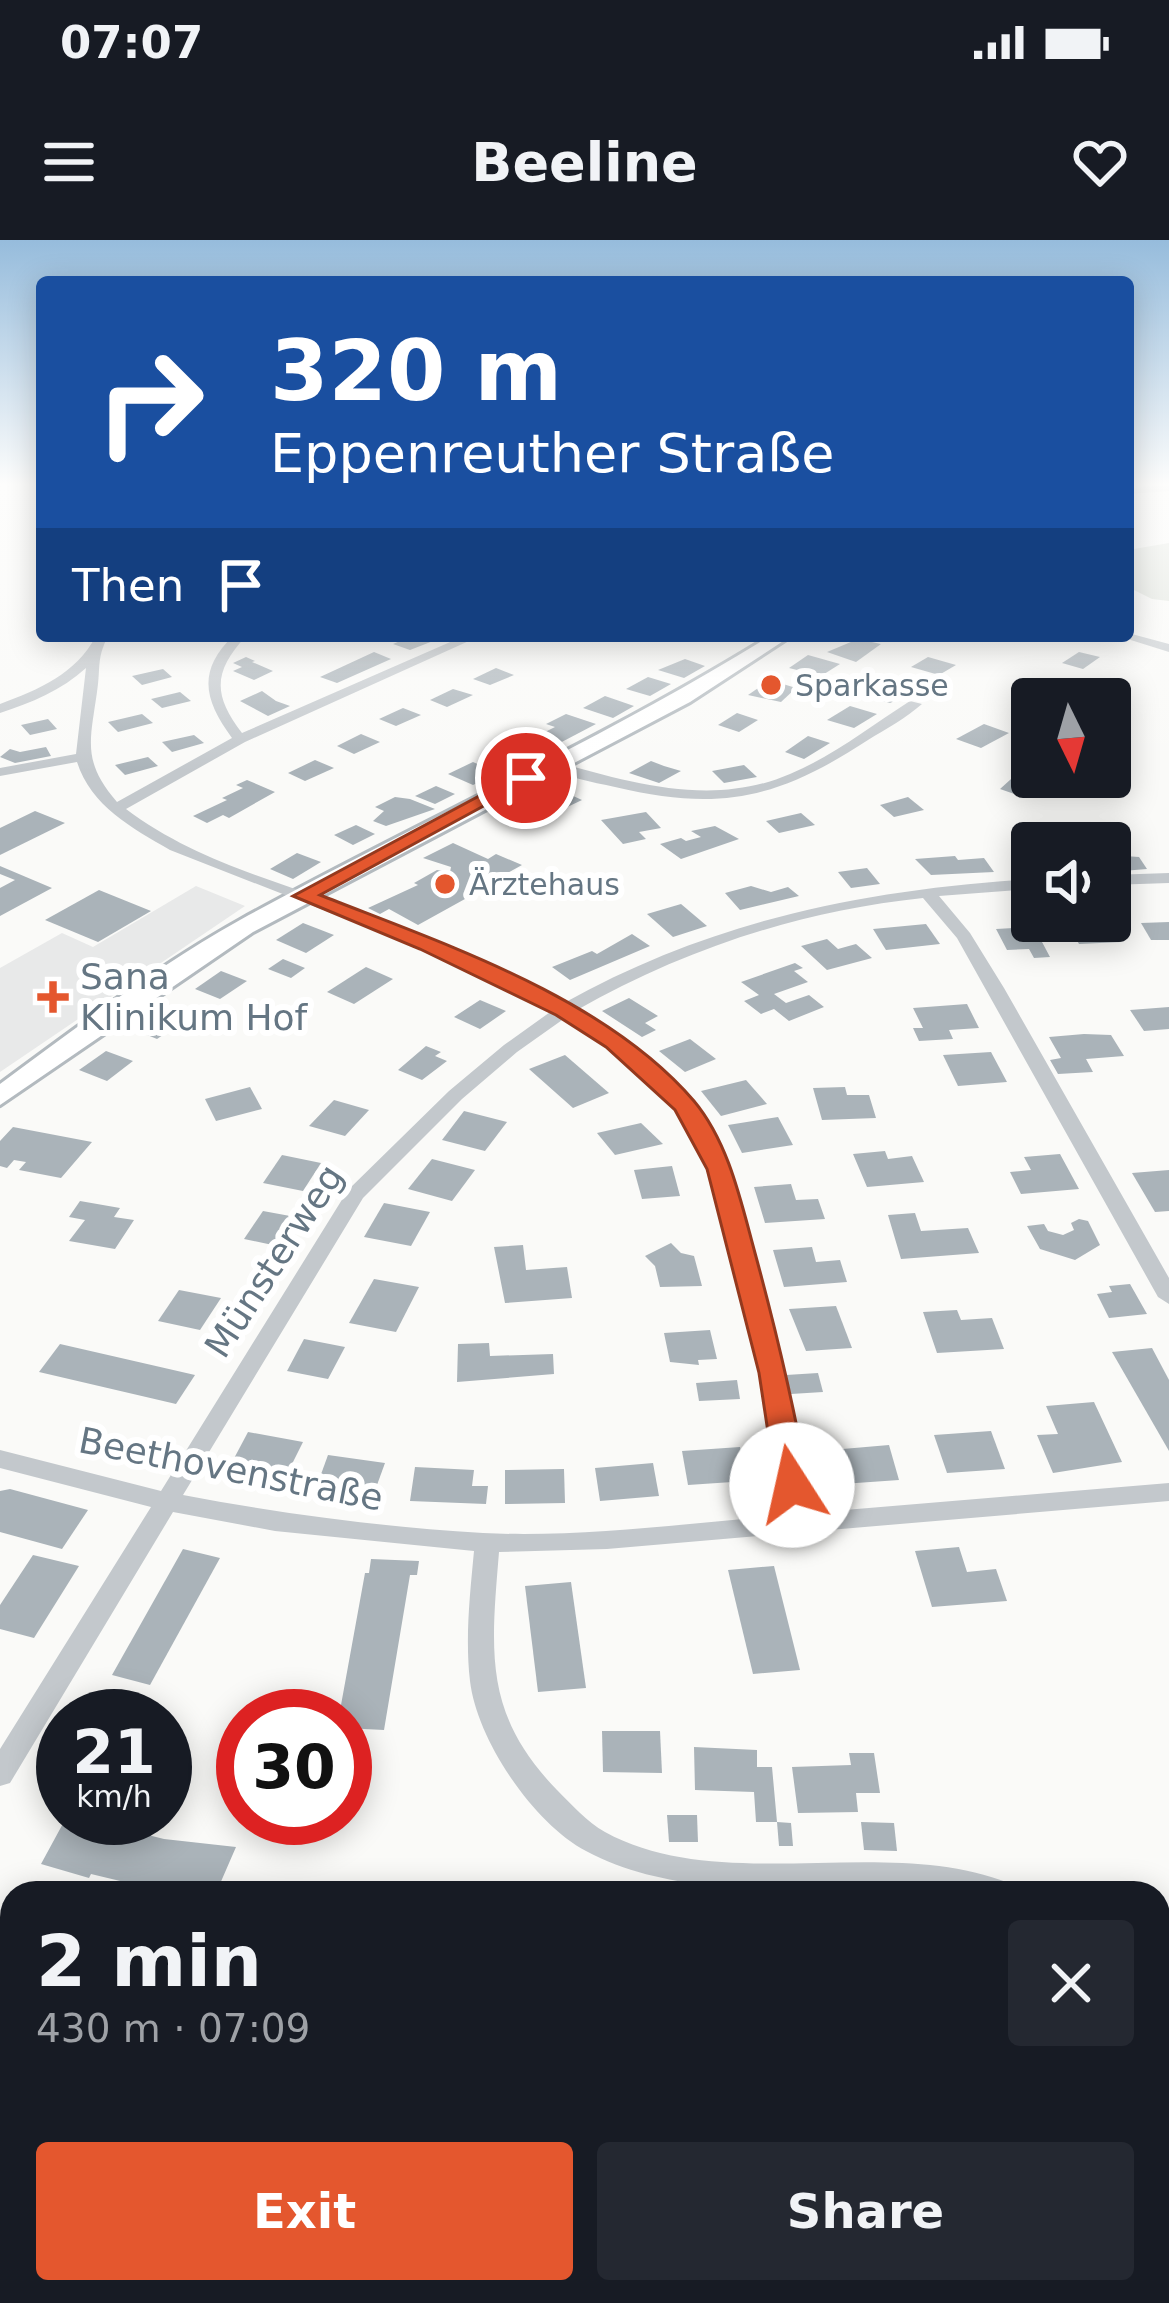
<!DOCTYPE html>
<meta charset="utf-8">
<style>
body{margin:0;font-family:"DejaVu Sans",sans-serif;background:#242831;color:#f1f3f6;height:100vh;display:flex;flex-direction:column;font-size:45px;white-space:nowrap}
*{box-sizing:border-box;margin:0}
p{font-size:39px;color:#9ea1a6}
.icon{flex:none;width:66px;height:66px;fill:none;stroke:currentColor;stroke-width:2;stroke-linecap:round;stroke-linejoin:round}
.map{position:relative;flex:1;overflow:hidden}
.panel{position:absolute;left:0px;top:1641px;width:1170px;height:423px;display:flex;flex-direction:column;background:#171b24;border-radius:36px 36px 0 0;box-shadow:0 6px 30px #0003}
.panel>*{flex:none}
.hud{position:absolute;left:36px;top:36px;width:1098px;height:366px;border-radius:12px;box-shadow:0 6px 30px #0003;background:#1a4fa0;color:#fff;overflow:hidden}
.needle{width:78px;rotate:175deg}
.fabs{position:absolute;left:1011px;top:438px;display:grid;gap:24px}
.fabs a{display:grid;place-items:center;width:120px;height:120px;border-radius:12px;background:#171b24;box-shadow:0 6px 30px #0003;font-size:60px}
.speed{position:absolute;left:36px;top:1449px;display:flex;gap:24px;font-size:60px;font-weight:700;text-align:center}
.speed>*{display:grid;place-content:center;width:156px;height:156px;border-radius:50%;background:#171b24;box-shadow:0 6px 30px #0003;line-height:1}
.speed small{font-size:30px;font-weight:400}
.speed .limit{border:18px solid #d22;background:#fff;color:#111}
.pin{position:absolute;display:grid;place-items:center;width:102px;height:102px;color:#fff;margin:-51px;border:6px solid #fff;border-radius:50%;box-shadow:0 3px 12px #0007}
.me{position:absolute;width:132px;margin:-66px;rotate:350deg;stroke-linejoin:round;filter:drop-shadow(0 0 9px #0008)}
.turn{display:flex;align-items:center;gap:42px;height:252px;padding:0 36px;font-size:54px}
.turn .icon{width:156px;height:156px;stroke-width:2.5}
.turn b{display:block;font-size:84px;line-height:102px}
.then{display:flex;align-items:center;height:114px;padding:0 36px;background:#0003;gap:24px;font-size:45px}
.round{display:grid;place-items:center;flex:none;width:126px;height:126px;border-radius:12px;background:#242831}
.overview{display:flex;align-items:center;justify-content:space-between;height:204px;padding:0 36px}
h1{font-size:72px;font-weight:700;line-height:90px}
.action{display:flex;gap:24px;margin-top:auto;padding:24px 36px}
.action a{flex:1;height:138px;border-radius:12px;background:#e4572e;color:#fff;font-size:48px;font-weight:700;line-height:138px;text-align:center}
.action a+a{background:#242831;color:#f1f3f6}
.status{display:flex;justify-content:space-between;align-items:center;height:84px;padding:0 60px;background:#171b24;direction:ltr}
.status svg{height:33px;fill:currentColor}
header{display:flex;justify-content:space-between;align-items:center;height:156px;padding:0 36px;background:#171b24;font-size:54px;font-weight:700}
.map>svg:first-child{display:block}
</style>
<div class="status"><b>07:07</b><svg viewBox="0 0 49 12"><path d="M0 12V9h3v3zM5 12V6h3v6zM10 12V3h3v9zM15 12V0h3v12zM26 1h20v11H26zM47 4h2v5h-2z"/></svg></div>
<header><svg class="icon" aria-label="menu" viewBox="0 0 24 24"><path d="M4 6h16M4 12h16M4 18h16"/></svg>Beeline<svg class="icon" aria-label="heart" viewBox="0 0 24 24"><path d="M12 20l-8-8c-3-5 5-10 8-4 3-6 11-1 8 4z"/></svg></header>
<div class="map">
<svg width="1169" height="2063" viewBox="0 0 1169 2063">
<rect width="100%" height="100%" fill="#fafaf8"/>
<polygon fill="#e8e9e9" points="196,646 245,666 0,832 0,728 62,693 93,707"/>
<polygon fill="#dadfd7" points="1169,303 1169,361 1152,359 1128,347 1128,310"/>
<g fill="#aab3b9">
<polygon points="412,396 446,396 410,410 393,404"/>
<polygon points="858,399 881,404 856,422 827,412"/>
<polygon points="374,412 391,419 337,443 320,437"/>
<polygon points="1079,412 1100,417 1083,429 1062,423"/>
<polygon points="808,415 840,424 821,436 789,428"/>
<polygon points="246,417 255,421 252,422 273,431 254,440 233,431 242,427 233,423"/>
<polygon points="928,417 956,425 939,435 911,427"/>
<polygon points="685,419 705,426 684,438 658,430"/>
<polygon points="496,428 514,435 490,445 473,439"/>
<polygon points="163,429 172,437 142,445 132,436"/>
<polygon points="648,437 671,444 650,456 626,449"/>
<polygon points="770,440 796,448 781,462 748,455"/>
<polygon points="885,448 909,455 890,463 870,457"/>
<polygon points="453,449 473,455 447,467 430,460"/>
<polygon points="262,451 276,461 290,466 268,476 240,461"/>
<polygon points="180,452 191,461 162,468 151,459"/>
<polygon points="605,456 634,466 613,478 583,468"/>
<polygon points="850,466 877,474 854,488 827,480"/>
<polygon points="403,468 421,475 396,486 379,479"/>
<polygon points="737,473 758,480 739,492 718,485"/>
<polygon points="142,474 153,483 118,492 108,482"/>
<polygon points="566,474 596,484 556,505 535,497 555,487 546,484"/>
<polygon points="48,479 57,489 30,495 21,485"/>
<polygon points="984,484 1009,493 981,508 956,499"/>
<polygon points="361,494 380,502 354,514 337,506"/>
<polygon points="194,495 204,503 172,512 162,502"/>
<polygon points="808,496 830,503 804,519 785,512"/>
<polygon points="517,504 541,513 513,527 489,518"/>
<polygon points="46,507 51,516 15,523 0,517 10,509 20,512"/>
<polygon points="148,517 158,526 125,535 115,525"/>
<polygon points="315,520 334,528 305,541 288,533"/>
<polygon points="651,521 664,526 681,531 659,543 629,533"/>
<polygon points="473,522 498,533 473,545 448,534"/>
<polygon points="744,525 757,537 724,543 712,531"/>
<polygon points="1021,530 1032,537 1053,542 1026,558 1000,549"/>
<polygon points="247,540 275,552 229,578 223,575 207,583 193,576 227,560 222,558 243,548 236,545"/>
<polygon points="436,546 455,554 435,564 415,556"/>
<polygon points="558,549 582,560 559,571 535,560"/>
<polygon points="395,557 410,559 435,569 386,586 373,581 384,571 375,567"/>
<polygon points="908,557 924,570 894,577 880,565"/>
<polygon points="35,571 65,583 0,615 0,588"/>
<polygon points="646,572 661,588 639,592 646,599 623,604 601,580"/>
<polygon points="801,573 815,585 779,593 766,581"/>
<polygon points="356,585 375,594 353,605 334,595"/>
<polygon points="715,586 739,599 681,619 660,604 681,598 686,601 701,597 691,591"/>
<polygon points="453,603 488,619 496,614 522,625 486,645 472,645 483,649 418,685 389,669 380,674 368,668 418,645 414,643 437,630 450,632 451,627 423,618"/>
<polygon points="297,613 321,622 293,639 270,629"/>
<polygon points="1110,615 1139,617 1147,629 1110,632"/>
<polygon points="955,616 958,620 984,618 994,632 931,635 915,619"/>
<polygon points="0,626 52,648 0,676 0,648 15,640 0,634"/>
<polygon points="867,628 880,644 851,648 838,632"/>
<polygon points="751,646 771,652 788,647 799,656 740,670 725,653"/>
<polygon points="99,650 151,671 98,702 45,680"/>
<polygon points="681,664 707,686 673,697 647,674"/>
<polygon points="1169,682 1169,700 1151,700 1141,683"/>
<polygon points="303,683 334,695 306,713 276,700"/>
<polygon points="926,684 940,704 886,710 873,689"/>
<polygon points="1110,685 1121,702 1079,704 1070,688"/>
<polygon points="1034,687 1050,717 1034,718 1029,709 1007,710 996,689"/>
<polygon points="632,694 650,706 570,740 552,727 592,711 597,714"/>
<polygon points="827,699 838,709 856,704 872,718 827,730 801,706"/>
<polygon points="283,719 305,728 291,738 268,729"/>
<polygon points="795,723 803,728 794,731 808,742 774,754 786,763 809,755 824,767 789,781 774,769 761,774 744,761 759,755 741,742"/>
<polygon points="366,727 393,739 354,764 327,752"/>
<polygon points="221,731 247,741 220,759 195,749"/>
<polygon points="629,758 658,776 645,783 656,790 642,797 602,771"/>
<polygon points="480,760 506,771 480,789 454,777"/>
<polygon points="967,764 979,788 949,790 953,799 919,801 913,788 923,788 913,768"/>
<polygon points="1169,767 1169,789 1144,791 1130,770"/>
<polygon points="163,771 185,780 157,799 135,790"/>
<polygon points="1084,794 1111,795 1124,816 1086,819 1093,832 1058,834 1050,820 1061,818 1049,797"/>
<polygon points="690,799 716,819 685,832 659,811"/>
<polygon points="426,806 441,812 435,816 447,821 422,840 398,830"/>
<polygon points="106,811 133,821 107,841 79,830"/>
<polygon points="991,812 1007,842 958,846 943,815"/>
<polygon points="565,815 609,853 573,868 529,829"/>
<polygon points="746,840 767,864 721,876 701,851"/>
<polygon points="250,847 262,869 216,881 205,859"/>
<polygon points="845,847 847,855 869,855 876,878 822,880 813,848"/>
<polygon points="334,860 369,870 345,896 309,886"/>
<polygon points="464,871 507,882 485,911 442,900"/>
<polygon points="778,877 793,905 742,913 728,885"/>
<polygon points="641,883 663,904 615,915 597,893"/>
<polygon points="13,887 92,902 61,938 19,930 26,922 14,920 7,928 0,926 0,901"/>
<polygon points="885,911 888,919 912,916 924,942 867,947 853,914"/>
<polygon points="1060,914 1079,949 1021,954 1010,932 1031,930 1024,917"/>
<polygon points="282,915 321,923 303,951 263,943"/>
<polygon points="432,919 475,930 452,961 408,949"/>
<polygon points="672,926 680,956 642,959 634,930"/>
<polygon points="1169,930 1169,971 1155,972 1132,933"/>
<polygon points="791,944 796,960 818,959 825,979 765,983 754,947"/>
<polygon points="80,961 120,968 114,977 134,980 115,1009 69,1001 85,980 69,977"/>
<polygon points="384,963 430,972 411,1006 364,997"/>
<polygon points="263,971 301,978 282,1007 244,999"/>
<polygon points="915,973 921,991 968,988 979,1013 901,1019 888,975"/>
<polygon points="1079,979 1088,981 1100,1005 1075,1020 1040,1009 1027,986 1044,984 1048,991 1063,995 1074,990 1071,983"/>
<polygon points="671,1003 681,1013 694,1016 702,1046 660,1047 655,1026 645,1016"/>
<polygon points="523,1005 526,1030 567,1027 572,1058 505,1063 494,1007"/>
<polygon points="812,1007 816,1022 840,1020 847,1042 784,1047 773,1010"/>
<polygon points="374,1039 419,1047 396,1092 349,1083"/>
<polygon points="1130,1044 1147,1074 1109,1078 1097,1054 1112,1052 1109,1046"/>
<polygon points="179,1050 221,1058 200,1090 158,1081"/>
<polygon points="836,1066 852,1108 806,1111 789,1069"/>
<polygon points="957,1070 961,1080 992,1078 1004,1109 937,1113 923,1072"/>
<polygon points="710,1090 717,1119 698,1120 699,1125 670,1122 664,1093"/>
<polygon points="304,1099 345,1107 328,1139 287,1131"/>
<polygon points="489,1103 490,1116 553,1114 554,1134 457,1142 458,1104"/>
<polygon points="60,1104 121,1118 195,1135 176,1164 39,1132"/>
<polygon points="1152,1108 1169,1140 1169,1211 1112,1112"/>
<polygon points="818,1133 823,1152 791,1154 786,1135"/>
<polygon points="737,1140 740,1159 699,1161 696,1143"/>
<polygon points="1094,1162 1122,1222 1053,1233 1037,1195 1058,1194 1046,1166"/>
<polygon points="991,1191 1005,1229 947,1233 934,1195"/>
<polygon points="248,1192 303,1202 287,1234 231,1224"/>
<polygon points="889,1205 899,1240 842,1244 831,1210"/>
<polygon points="740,1207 747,1241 688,1245 682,1211"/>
<polygon points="328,1215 385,1223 373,1256 316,1248"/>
<polygon points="653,1223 659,1256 600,1261 595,1228"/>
<polygon points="415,1227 474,1230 472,1246 488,1246 486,1264 410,1261"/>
<polygon points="564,1229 565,1263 505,1264 505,1230"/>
<polygon points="10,1249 88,1270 62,1309 0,1292 0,1251"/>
<polygon points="959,1307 967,1332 996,1329 1007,1361 932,1367 915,1311"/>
<polygon points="183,1309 220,1318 150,1445 112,1435"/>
<polygon points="33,1315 79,1326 34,1398 0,1389 0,1365"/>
<polygon points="371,1319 419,1321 417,1335 410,1335 384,1490 345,1488 345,1476 339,1476 365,1333 369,1333"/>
<polygon points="774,1326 800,1430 753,1434 728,1330"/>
<polygon points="571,1342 586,1448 538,1452 525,1346"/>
<polygon points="602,1491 660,1491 662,1533 603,1532"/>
<polygon points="694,1507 757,1510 757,1527 772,1527 777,1582 756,1582 754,1552 695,1550"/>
<polygon points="849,1513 874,1513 880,1553 856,1553 858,1572 798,1573 792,1527 851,1525"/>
<polygon points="667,1575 697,1575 698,1602 669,1602"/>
<polygon points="66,1578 114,1591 116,1587 164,1599 236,1607 216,1653 188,1653 143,1643 141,1646 91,1634 89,1638 41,1624"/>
<polygon points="777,1582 791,1583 793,1606 779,1606"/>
<polygon points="861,1582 894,1583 897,1611 864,1610"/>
<polygon points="272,1641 317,1651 317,1653 268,1653"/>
<polygon points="1158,1734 1169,1744 1169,1780 1158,1791"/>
<polygon points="1158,1922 1169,1931 1169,1979 1158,1970"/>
<polygon points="820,2052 870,2052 881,2063 811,2063"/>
</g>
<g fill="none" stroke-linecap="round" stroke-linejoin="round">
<g stroke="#b3babf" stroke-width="6">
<path id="secondary" d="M770,396H791L690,462L253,692L0,865V844C77,787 156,727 240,680C416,583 599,502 770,396Z"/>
</g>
<g fill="#c3c8cc" fill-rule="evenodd">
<polygon points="1169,245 1169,251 1128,254 1128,248"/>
<polygon points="1128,393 1169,404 1169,412 1118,396 1128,396"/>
<path d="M96,396H108C96,420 101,427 97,452C90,502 82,521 117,562L232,498C204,460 197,431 233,396H246C214,431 212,454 242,493L464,396H480L245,502L126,569C188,616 264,638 336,663C414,690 492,722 564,763C713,680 863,650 1032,639V649L939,656L970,693L1004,748L1169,1038V1064L1158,1057L957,698L923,658C800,671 685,709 577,770L659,829L701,876L722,914L768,1075L809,1273L1169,1243V1261L607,1309L499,1312C491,1411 483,1474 557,1550C571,1564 587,1582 605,1592C722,1656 884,1594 1009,1643L1014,1653L710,1646C666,1640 625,1632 586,1611C533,1583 477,1500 470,1441C465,1398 470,1354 474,1311L275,1291L173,1272L10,1543L0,1546V1509L151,1267L0,1228V1210L161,1251L348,950L449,851L504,805L553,770L441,716L170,610C132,588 91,566 77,522L0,536V528L76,514L86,428C62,450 31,463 0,473V464C38,450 76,434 96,396ZM565,778L646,836L676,868L702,914L747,1075L786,1275C690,1283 579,1298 483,1293C383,1287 282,1274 183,1255L363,958L462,859L517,812Z"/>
<path d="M910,461L922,464C906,478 886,489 868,500C778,559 720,572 615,547C592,542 564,537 545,525L552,521C630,542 711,568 790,534C833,516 871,486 910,461Z"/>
<polygon points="1169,633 1169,643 1110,645 1110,635"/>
<polygon points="0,1680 12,1683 12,1711 0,1708"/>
<polygon points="1158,1843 1169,1847 1169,1884 1158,1880"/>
<polygon points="621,2052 662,2052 658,2063 616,2063"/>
<polygon points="678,2052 718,2052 722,2063 682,2063"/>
</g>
<use href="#secondary" fill="#fff" fill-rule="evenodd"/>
</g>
<linearGradient id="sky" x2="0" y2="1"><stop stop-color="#96bcdc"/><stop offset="0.46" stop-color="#fdfdfc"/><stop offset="1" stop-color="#fdfdfc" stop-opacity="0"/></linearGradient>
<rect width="1169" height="532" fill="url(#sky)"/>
<path fill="#e4572e" stroke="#94391e" stroke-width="3" d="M520,534L535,538L320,655C444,704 605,757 694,861C729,903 741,962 755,1013C776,1090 794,1166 808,1245L803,1253H781L776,1245L759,1133L707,929L675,870L606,807L556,775L420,709L293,656Z"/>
<g fill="#e4572e" stroke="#fff" stroke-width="4.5">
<circle cx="771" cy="445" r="12"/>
<circle cx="445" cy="644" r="12"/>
<path d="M47 739h12v12h12v12h-12v12h-12v-12h-12v-12h12z"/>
</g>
<g text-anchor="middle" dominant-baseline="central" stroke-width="12" stroke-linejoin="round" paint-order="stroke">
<g font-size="30" fill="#657683" stroke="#fff" text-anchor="start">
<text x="795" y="445">Sparkasse</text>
<text x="469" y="644">Ärztehaus</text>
</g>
<g font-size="36" fill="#657683" stroke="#fff" text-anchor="start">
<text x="80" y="736">Sana<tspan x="80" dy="41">Klinikum Hof</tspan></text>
</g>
<g font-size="36" fill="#657683" stroke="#fff">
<text transform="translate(274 1021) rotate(-57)">Münsterweg</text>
<text transform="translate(231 1229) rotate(11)">Beethovenstraße</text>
</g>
</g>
</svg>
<div class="fabs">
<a><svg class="needle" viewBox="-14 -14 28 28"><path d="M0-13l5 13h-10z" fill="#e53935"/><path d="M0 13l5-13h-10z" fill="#9ea1a6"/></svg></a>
<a><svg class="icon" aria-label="sound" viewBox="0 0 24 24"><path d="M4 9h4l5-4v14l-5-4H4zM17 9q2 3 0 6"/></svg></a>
</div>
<div class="speed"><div>21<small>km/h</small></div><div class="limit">30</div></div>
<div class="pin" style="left:526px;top:538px;background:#d93025"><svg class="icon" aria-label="arrive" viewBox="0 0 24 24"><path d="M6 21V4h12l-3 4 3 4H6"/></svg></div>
<svg class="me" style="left:792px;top:1245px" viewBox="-20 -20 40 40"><circle r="19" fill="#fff"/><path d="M0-13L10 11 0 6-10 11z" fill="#e4572e"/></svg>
<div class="hud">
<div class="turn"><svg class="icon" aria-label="right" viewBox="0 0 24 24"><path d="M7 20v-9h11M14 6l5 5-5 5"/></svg><div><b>320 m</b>Eppenreuther Straße</div></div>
<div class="then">Then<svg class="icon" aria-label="arrive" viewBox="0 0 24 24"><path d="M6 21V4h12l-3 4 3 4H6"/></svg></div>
</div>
<section class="panel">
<div class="overview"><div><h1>2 min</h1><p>430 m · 07:09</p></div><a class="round"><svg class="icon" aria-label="close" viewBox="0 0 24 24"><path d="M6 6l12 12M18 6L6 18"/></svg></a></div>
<div class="action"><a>Exit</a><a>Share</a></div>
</section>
</div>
